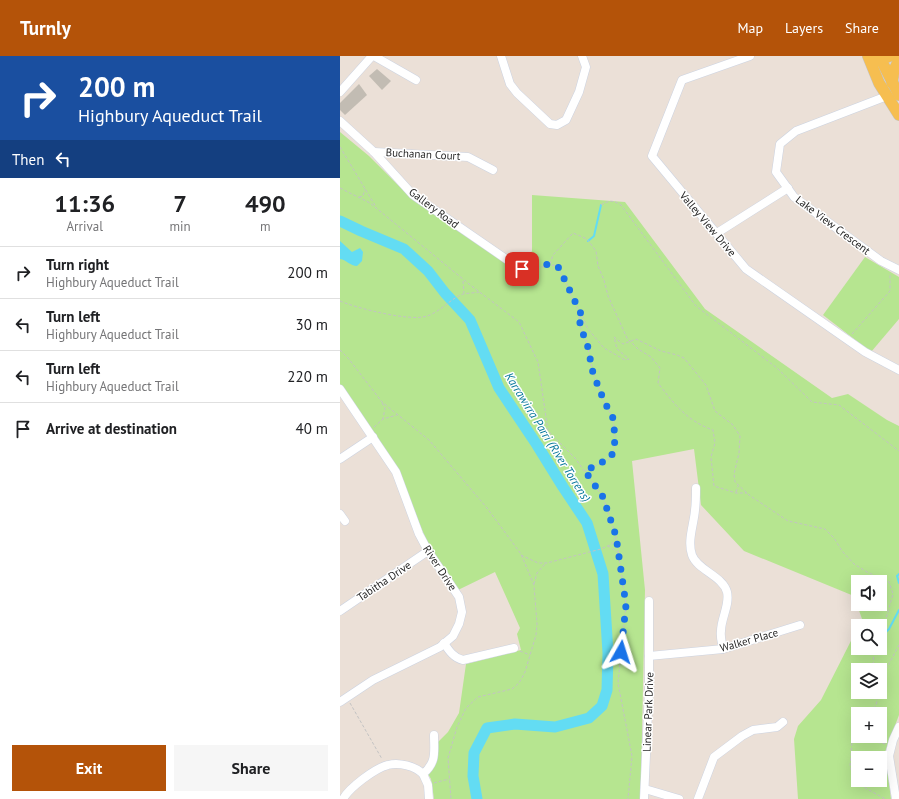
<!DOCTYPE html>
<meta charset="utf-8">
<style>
body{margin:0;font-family:"PT Sans",sans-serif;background:#f6f6f6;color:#202124;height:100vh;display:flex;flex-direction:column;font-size:15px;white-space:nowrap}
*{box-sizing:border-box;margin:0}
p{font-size:13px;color:#757577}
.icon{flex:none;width:22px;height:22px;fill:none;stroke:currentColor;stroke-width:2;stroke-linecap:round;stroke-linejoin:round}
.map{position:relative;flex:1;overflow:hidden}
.sheet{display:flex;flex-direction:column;background:#fff;width:340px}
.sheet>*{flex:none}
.hud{background:#1a4fa0;color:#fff;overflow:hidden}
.fabs{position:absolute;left:511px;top:519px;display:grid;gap:8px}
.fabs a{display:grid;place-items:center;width:36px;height:36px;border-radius:0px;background:#fff;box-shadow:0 4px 16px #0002;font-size:20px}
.pin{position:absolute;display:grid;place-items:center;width:34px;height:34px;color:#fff;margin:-17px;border-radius:8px;box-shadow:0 2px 6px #0006}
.me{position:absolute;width:44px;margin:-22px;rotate:6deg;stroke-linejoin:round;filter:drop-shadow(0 0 3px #0008)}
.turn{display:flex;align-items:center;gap:14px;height:84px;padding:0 12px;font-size:18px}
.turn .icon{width:52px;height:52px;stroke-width:2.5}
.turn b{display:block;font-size:28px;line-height:34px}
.then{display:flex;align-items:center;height:38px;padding:0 12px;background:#0003;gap:8px;font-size:15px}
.eta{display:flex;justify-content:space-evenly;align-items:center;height:68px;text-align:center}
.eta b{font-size:24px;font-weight:800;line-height:28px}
.primary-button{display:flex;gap:8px;margin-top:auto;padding:8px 12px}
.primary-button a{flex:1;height:46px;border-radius:0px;background:#b45309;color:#fff;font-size:16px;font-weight:800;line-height:46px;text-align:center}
.primary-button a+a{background:#f6f6f6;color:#202124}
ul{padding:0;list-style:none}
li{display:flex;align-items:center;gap:12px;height:52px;padding:0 12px;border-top:1px solid #e0e0e0}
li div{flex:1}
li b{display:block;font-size:15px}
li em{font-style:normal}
header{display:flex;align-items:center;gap:24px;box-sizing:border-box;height:56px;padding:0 20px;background:#b45309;color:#fff}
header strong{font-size:19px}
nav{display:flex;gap:22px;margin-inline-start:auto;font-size:14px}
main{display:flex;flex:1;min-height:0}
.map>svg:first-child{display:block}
</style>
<header>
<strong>Turnly</strong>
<nav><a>Map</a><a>Layers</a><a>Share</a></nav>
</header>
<main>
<section class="sheet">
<div class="hud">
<div class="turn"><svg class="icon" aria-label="right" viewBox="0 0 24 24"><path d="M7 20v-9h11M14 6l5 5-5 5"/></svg><div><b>200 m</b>Highbury Aqueduct Trail</div></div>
<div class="then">Then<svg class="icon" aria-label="left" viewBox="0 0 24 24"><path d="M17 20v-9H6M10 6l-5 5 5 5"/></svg></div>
</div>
<div class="eta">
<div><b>11:36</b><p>Arrival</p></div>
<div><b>7</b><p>min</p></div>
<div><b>490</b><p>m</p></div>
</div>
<ul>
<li><svg class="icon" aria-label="right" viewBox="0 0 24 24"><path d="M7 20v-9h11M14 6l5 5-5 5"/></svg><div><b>Turn right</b><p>Highbury Aqueduct Trail</p></div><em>200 m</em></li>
<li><svg class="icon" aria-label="left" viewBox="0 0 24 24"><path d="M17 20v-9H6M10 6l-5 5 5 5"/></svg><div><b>Turn left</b><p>Highbury Aqueduct Trail</p></div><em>30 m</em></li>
<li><svg class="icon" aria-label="left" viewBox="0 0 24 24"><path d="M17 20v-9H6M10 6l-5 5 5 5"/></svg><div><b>Turn left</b><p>Highbury Aqueduct Trail</p></div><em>220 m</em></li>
<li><svg class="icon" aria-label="arrive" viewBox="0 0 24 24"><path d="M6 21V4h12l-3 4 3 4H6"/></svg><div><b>Arrive at destination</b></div><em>40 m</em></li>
</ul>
<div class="primary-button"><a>Exit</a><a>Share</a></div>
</section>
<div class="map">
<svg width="559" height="743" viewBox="0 0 559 743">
<rect width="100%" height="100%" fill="#ebe0d7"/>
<g fill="#b6e590" fill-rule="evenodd">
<path d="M0,76L29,100L72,143L178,216L192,195V139L285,146L365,253L492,342L508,338L547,364L559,370V659L545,696L551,743H458L454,683L458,670L481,644L518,571V592H540V570H518L522,563L514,540L404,495L361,449L354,393L292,405L305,534L301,725L300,743H94L91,723L88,718C96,708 98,700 97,687L108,676L119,657L126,608L181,594L177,578L180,572L155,516L118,534L91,494L82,474L59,415L0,329ZM518,526H540V548H518ZM518,614H540V636H518ZM518,658H540V680H518ZM518,702H540V724H518Z"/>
<polygon points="525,201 559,221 559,263 531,296 483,259"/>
</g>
<path fill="#63dcf3" d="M0,185L12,196L20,192L23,196L22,205L17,210C10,210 7,204 0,203Z"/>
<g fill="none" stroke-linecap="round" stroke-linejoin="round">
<g stroke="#63dcf3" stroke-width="2">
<polyline points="248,185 254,180 261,149"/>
<polyline points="559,518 557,520 559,527"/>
<polyline points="540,582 549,573 559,554"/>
</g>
<polyline stroke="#63dcf3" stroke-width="11" points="0,165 21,175 64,193 88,215 105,237 130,264 159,332 197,389 223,431 247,467 263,518 268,597 267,634 262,650 249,662 215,671 175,668 147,672 134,697 133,720 137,743"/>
</g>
<g fill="#c2bcb3">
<polygon points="37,13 51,25 42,34 29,20"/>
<polygon points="19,28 27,39 5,59 0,54 0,47"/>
</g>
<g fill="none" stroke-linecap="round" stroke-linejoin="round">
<g stroke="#ccd3e1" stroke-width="9">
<g id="minor">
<polyline points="34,0 76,24"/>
<polyline points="161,0 170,28 177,37 210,68 217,69 226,64 239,36 246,11 242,0"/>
<polyline points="410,0 342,24 312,100 406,213 525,296 559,314"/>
<polyline points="0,36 32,0"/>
<polyline points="547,40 456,75 440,88 436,116 454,141 541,205 559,214"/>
<polyline points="0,65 34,96 73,139 179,212"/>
<polyline points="34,96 128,101 153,114"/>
<polyline points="377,177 448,132"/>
<polyline points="0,333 56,416 79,478 88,495 119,541 122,556 119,568 113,580 100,591 33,624 0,646"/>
<polyline points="0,403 33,381"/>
<path d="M356,432C356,439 356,447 355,454C354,468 347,485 352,499C357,514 383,520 387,536C390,549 381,562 381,575C380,581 382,587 383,593"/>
<polyline points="0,458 5,465"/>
<polyline points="0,555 88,495"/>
<path d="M104,587C109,595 114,602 123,604L174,592"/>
<polyline points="309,600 383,593 460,569"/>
<polyline points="305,733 339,743"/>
<path d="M3,743C9,732 35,712 48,709C59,706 75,710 83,718"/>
<path d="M89,743L88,729L83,718C97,706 94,696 94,679"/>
<polyline points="304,743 309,633 309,545"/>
<polyline points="358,743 374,701 402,680 413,674 437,671 443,666"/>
<polyline points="556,743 549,700 553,684 559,671"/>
</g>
</g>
<g stroke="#c3c3c3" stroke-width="12">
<g id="major">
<polyline points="528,0 539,27 559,59"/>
<polyline points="539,0 559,39"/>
<polyline points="533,6 550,0"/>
<polyline points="552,27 554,14 559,4"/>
</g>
</g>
<g stroke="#c3c3c3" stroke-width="1" stroke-dasharray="3 2" stroke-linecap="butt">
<polyline points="0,91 36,151"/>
<polyline points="0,132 30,147 129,228 179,266 198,306 208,375 235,402 263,441 276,480 286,549 278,627 292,700 288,743"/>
<polyline points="19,141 23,140 25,133"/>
<path d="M261,149C269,144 273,144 281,149L356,250L437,312L472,346L499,349L559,395"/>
<path d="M210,208L213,199L233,177L247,183L256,195L258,210L264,224L268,240L287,282L298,293L311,301L320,312L318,327C334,348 347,365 373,374L375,387L371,401L374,430L396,437H407"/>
<polyline points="187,213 215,209 224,221 232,242 242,260"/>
<polyline points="123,225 124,237"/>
<path d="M0,245C16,252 71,266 87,260C100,256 110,243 123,238C128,237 134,237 139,236"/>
<polyline points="512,278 550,235 550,217"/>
<polyline points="0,294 8,302 42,346 89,384 147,452 181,498 194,529 197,568 196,579 185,616 179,627 172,633 138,641 126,652 117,671 108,702 111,743"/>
<polyline points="42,347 45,352 43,363"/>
<polyline points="34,371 43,363 57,359"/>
<polyline points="245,415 270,402 274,395 275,381 273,362 264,345 253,317 247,287 241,273 239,261 242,260 248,273 264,292 285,304 289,303 277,293 274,281 283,288 296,283 321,295 337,299 344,302 366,329 375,355 393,369 400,380 399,397 394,418 395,426 409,439 448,465 485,473 494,482 502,495 514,508 527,516 549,526 553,538 545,566 540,576"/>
<polyline points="396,436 398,430"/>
<polyline points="268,490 279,497"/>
<polyline points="181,499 198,507 207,507 261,493 272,488 276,480"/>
<polyline points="194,528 197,517 206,507"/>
<polyline points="180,595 190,599"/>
<polyline points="533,614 534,592"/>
<polyline points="540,621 543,619 559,589"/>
<polyline points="10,647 42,703"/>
<path d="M525,658C536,652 538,649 537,636"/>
<polyline points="518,663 513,674 510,711 514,721 522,730 545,743"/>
<polyline points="513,682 546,688"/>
<polyline points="94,727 109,723"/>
</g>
<use href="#minor" stroke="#fff" stroke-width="8"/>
<use href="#major" stroke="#f6be50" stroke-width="11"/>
</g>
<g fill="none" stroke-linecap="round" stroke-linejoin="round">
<polyline stroke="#1a73e8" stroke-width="7" stroke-dasharray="0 12.6" points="182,213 210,208 215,209 219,212 242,260 239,261 241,273 247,287 253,317 264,345 273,362 275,381 274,395 270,402 245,415 263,441 276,480 286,549 281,596"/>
</g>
<g text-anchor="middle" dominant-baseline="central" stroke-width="3" stroke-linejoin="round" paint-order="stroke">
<g font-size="11" fill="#272727" stroke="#fff">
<text transform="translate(83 98) rotate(3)">Buchanan Court</text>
<text transform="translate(94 152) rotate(37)">Gallery Road</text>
<text transform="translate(368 168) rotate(50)">Valley View Drive</text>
<text transform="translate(493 169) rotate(37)">Lake View Crescent</text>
<text transform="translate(100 512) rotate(57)">River Drive</text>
<text transform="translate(44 525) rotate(-34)">Tabitha Drive</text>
<text transform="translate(409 584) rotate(-16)">Walker Place</text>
<text transform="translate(308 656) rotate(-88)">Linear Park Drive</text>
</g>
<g font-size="12" font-style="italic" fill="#07789b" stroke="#fff">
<text transform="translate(208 381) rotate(58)">Karrawirra Parri (River Torrens)</text>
</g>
</g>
</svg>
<div class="fabs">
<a><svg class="icon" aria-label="sound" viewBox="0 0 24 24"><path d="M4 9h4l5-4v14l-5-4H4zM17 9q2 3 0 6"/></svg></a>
<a><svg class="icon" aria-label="search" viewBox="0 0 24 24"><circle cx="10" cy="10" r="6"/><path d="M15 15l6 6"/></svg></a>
<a><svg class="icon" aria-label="layers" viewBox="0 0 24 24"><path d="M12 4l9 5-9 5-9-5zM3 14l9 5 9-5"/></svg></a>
<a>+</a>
<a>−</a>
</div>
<div class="pin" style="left:182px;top:213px;background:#d93025"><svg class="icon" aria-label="arrive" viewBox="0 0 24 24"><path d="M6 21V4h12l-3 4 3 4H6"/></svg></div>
<svg class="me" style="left:281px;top:596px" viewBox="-20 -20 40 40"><path d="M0-17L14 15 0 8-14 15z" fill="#1a73e8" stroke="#fff" stroke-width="4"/></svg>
</div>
</main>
